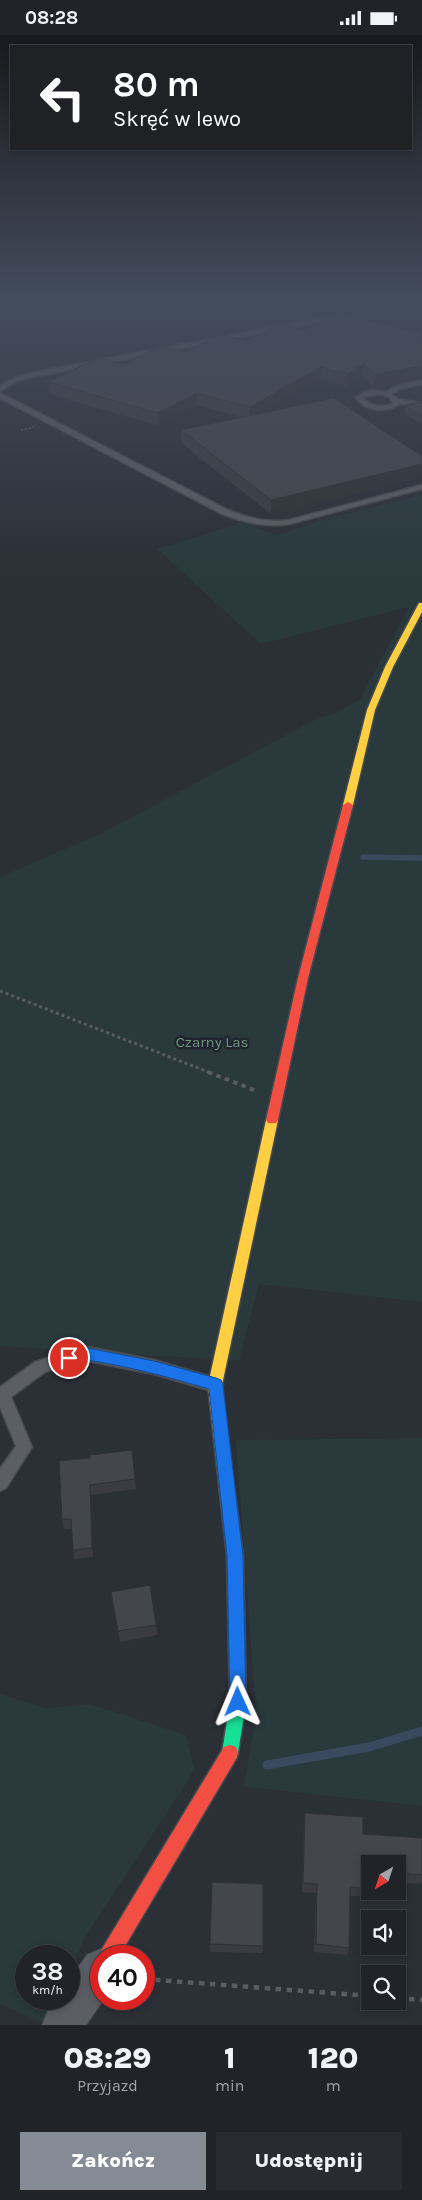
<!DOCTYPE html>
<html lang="pl">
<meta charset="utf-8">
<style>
body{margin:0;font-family:Karla,sans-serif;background:#282b30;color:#f1f3f6;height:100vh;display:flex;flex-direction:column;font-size:19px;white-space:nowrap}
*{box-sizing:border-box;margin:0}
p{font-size:16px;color:#a2a4a8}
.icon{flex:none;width:28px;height:28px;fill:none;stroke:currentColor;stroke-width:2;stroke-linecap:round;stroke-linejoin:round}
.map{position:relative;height:1990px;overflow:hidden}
.side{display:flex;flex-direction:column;background:#202328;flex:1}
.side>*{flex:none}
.banner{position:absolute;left:10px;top:10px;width:402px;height:105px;border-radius:0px;box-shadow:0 2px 8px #0003,0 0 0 1px #3d4045;background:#202124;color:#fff;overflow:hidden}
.needle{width:32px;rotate:219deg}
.buttons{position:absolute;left:361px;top:1820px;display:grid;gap:10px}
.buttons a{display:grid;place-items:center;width:45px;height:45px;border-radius:0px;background:#202328;box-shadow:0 2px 8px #0003,0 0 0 1px #3d4045;font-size:25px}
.speed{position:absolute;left:15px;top:1910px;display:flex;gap:10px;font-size:25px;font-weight:700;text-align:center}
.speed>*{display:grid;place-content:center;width:65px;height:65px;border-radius:50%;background:#202328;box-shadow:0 2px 8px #0003,0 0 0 1px #3d4045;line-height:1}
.speed small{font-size:12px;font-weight:400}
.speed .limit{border:8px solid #d22;background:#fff;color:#111}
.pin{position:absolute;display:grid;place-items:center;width:42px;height:42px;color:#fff;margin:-21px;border:2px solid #fff;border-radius:50%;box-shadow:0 1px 5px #0007}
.me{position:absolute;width:55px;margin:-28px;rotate:359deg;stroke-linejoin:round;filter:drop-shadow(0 0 4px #0008)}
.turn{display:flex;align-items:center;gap:18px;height:105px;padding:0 20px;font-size:22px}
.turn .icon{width:65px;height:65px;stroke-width:2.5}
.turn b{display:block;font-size:35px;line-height:42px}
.eta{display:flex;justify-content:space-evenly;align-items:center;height:85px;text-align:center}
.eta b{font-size:30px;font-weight:800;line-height:35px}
.primary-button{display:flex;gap:10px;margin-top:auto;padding:10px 20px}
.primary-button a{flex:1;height:58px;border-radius:0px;background:#858b94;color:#fff;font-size:20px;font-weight:800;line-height:58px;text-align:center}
.primary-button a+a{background:#282b30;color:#f1f3f6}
.status{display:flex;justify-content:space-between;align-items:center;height:35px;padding:0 25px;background:#202328;direction:ltr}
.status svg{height:14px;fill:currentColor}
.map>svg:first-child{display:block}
</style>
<div class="status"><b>08:28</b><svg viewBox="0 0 49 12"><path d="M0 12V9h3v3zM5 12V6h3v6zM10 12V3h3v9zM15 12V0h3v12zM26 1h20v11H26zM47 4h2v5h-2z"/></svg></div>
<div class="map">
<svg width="422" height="1990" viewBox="0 0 422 1990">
<rect width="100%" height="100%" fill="#2b2f36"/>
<g fill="#29393c">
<polygon points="422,460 422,1267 259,1249 239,1326 0,1311 0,842 102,798 320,682 335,679 360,664 409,572 261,609 157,514 242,488 277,500 323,485"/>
<polygon points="422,1403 422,1771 244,1752 256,1679 236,1405"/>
<polygon points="0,1659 45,1673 90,1669 186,1700 194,1733 189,1744 85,1902 69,1939 69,1921 26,1921 26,1964 58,1964 46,1989 0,1969"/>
</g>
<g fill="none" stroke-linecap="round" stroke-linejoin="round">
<polyline stroke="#3b495e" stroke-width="5.5" points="363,822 422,823"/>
<polyline stroke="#3b495e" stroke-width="9" points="267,1730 369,1712 422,1696"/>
<g stroke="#474a4f" stroke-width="3">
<g id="lane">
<polygon points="339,283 341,286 315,288 32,342 17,346 0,356 0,351 13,344 31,338 315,284"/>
<path d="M422,345V349L399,354L392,359L397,364L422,368V372L400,369L390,374L377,375L364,371L356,363C364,355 375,354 386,357L395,352ZM377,359L389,362L393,368C382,373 372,372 363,363Z"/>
<path d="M0,358L228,475C248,483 267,488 289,485L422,450V454L289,489C265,493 244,487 222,479L0,363Z"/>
<polygon points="83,1311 154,1325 215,1343 221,1345 223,1350 221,1355 215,1357 154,1339 83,1325 45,1337 11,1362 32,1412 6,1453 0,1456 0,1434 16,1411 0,1372 0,1352 35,1327"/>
</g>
</g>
<g stroke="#474a4f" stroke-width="2">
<polygon id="street" points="101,1914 115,1921 101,1921 101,1964 104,1964 86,1990 42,1990 48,1976 56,1964 69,1964 69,1946 87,1920"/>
</g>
<g stroke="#464a50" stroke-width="3">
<polygon id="fast" points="221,1399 226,1400 228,1405 243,1521 246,1667 238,1718 236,1724 230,1726 224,1724 222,1718 230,1667 227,1521 214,1405 216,1400"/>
</g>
<g stroke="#464a50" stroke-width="3">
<g id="slow">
<polygon points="419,568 422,568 422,577 393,632 375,675 353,770 348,773 345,772 343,770 367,675 385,632"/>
<polygon points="272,1081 276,1082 278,1085 222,1350 228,1405 226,1410 221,1411 216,1410 214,1405 208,1350 266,1085 268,1082"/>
</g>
</g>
<g stroke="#464a50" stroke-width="3">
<g id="jam">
<polygon points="348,767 353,770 308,943 278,1085 276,1088 268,1088 266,1085 298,943 343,770"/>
<polygon points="230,1710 236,1712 238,1718 236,1724 119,1921 101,1921 101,1925 100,1921 102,1914 224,1712"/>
</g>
</g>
<polyline stroke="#595d61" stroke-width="2" stroke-dasharray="2 2" stroke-linecap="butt" points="21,395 34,392"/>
<polyline stroke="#595d61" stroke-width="3" stroke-dasharray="3 3" stroke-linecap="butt" points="0,956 211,1038"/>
<polyline stroke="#595d61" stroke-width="4" stroke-dasharray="4.5 4.5" stroke-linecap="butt" points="208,1037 254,1055"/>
<g stroke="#595d61" stroke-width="4.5" stroke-dasharray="5.5 5.5" stroke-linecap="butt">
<polyline points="144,1944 370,1961"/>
<polyline points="398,1963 422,1965"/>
</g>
<use href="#lane" fill="#5b5e64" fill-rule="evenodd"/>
<use href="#street" fill="#5b5e64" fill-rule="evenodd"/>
<use href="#fast" fill="#16e098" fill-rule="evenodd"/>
<use href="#slow" fill="#ffcf43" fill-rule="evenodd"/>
<use href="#jam" fill="#f24e42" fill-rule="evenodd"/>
</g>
<g fill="#3a3c41">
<polygon points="304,295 422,298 422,344 374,352 363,341 346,351 320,344 261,378 422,421 422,442 271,479 181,408 181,395 241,382 196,370 159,391 49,359 48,347 124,329"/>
<polygon points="422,367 422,390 405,379 405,370"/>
<polygon points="59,1426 135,1444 136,1454 91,1460 93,1522 74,1524 71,1494 64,1494 62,1484"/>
<polygon points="111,1557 156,1590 157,1600 120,1607 112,1567"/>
<polygon points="305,1778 363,1799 422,1803 422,1845 421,1849 398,1847 398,1829 370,1829 370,1845 363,1844 363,1853 361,1861 350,1861 349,1913 347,1920 314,1917 316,1858 302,1857 304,1787"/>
<polygon points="212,1847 263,1911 262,1918 210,1917"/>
</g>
<g fill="#2f3135">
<polygon points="364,329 363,341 346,351 347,339"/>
<polygon points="422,331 422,343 374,352 375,339"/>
<polygon points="321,332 320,344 250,385 250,372"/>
<polygon points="196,358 196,370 159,391 158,378"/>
<polygon points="422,429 422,442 271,479 271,465"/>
<polygon points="90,1450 91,1460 93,1522 92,1513"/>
</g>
<g fill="#43464c" stroke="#2f3135">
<polygon points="336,278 422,298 422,331 375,339 364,329 347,339 321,332 250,372 196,358 158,378 48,347 99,322 124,329 161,311 186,317 221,299 247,306 279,289 304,295"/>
<polygon points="334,363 422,421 422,429 271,465 181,395"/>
<polygon points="422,367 422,381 405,370"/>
<polygon points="132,1415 135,1444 90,1450 92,1513 73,1515 71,1484 62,1484 59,1426 90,1423 90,1420"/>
<polygon points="150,1550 156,1590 118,1596 111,1557"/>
<polygon points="305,1778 363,1782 363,1799 422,1803 422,1840 398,1838 398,1829 370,1829 370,1836 363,1836 363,1853 350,1852 349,1913 316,1909 317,1849 303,1848"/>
<polygon points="212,1847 263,1849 263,1911 210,1909"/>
</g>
<linearGradient id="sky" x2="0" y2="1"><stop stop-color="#181a1e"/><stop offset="0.49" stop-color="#444d5d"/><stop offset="1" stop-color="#444d5d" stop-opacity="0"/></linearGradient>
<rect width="422" height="541" fill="url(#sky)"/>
<path fill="#1a73e8" stroke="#114b97" d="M83,1312L154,1326L216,1343L221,1345L223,1350L243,1521L246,1667L244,1673L238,1675L232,1673L230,1667L227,1521L209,1354C168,1342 128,1331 86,1325C78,1324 72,1330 64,1327L62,1323L64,1319Z"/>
<g text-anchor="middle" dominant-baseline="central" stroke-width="5" stroke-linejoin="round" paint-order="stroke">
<g font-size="15" fill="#6f9579" stroke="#1f2630">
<text x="212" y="1007">Czarny Las</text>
</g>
</g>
</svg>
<div class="buttons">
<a><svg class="needle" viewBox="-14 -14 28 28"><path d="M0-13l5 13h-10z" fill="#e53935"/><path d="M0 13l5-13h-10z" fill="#a2a4a8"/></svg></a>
<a><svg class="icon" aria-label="sound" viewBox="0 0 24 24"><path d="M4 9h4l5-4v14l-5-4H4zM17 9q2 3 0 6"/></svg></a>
<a><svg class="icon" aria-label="search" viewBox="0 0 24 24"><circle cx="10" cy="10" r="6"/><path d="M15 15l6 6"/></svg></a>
</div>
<div class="speed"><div>38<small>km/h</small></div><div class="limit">40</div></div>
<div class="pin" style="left:69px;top:1323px;background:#d93025"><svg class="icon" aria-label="arrive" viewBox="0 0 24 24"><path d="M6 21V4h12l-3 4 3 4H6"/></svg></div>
<svg class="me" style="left:238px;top:1667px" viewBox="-20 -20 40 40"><path d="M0-17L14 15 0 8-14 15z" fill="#1a73e8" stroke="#fff" stroke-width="4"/></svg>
<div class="banner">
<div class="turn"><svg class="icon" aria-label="left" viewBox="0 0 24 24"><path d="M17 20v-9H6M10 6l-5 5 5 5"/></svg><div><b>80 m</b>Skręć w lewo</div></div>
</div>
</div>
<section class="side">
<div class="eta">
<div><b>08:29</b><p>Przyjazd</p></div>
<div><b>1</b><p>min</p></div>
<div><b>120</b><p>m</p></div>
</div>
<div class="primary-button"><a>Zakończ</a><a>Udostępnij</a></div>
</section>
